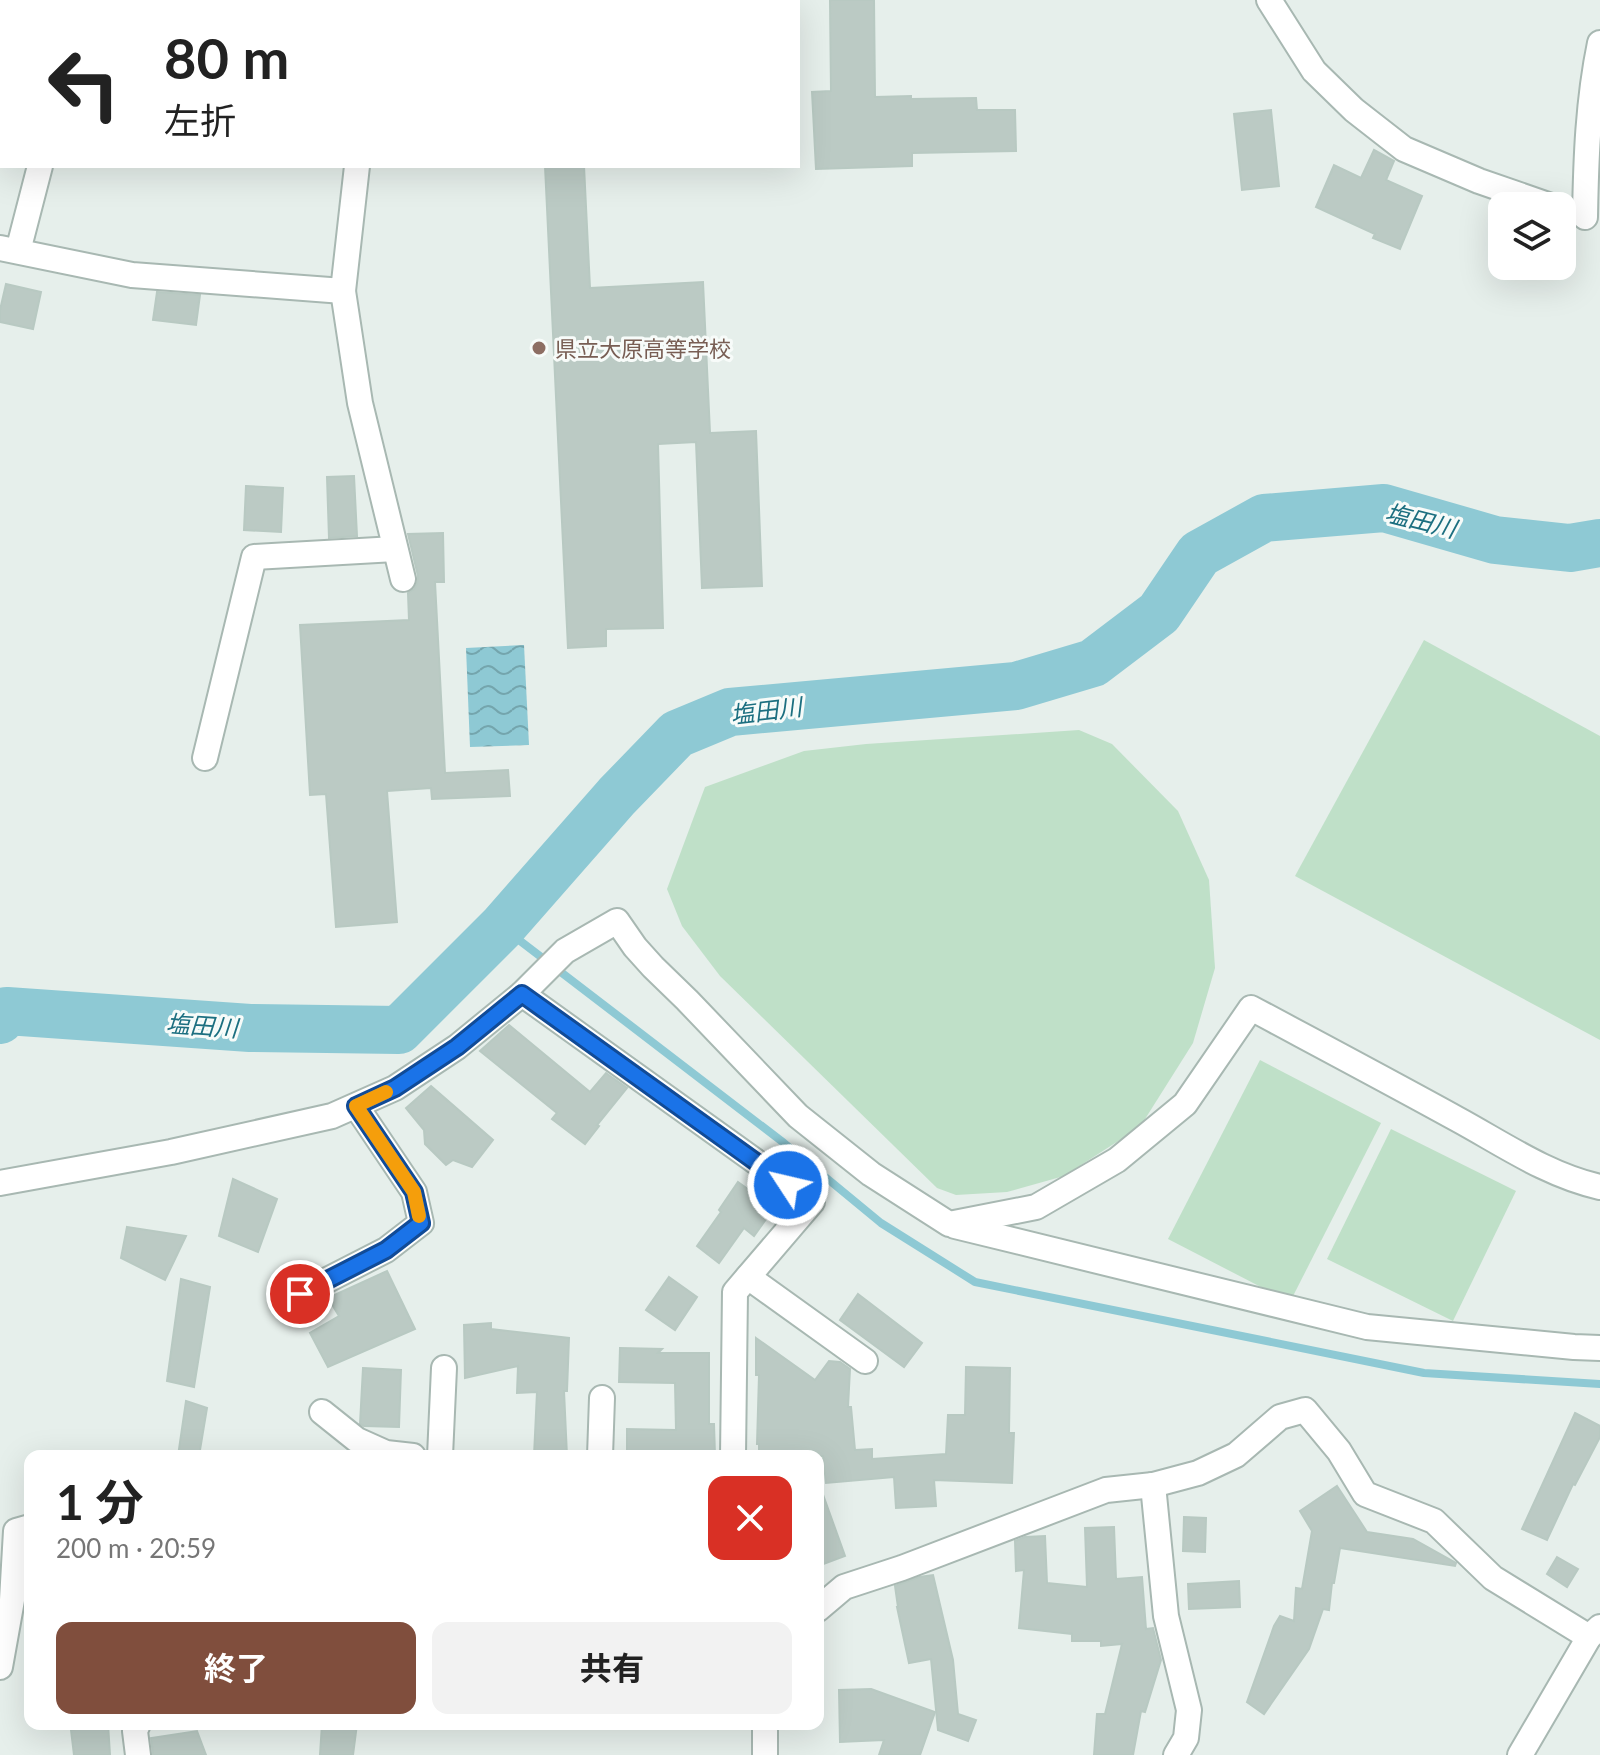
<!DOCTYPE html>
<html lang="ja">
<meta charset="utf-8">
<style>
body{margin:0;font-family:Lato,"Noto Sans JP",sans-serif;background:#f2f2f2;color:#222;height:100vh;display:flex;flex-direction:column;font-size:30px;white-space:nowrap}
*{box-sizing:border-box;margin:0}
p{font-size:26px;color:#767676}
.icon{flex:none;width:44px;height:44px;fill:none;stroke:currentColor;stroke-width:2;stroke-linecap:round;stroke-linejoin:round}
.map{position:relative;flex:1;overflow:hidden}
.sheet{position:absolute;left:24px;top:1450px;width:800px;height:280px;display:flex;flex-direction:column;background:#fff;border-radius:16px;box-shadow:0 8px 32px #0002}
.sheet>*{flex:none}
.top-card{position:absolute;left:0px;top:0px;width:800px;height:168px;box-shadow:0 8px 32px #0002;background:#fff;color:#222;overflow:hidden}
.tools{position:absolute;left:1488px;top:192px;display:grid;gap:16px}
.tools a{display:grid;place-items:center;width:88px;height:88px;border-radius:16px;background:#fff;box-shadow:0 8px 32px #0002;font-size:40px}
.pin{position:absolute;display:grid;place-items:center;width:68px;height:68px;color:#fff;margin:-34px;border:4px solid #fff;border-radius:50%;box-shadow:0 2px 8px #0007}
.me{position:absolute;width:88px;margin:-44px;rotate:305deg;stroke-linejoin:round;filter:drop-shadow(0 0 6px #0008)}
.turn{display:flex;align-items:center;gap:28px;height:168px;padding:0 32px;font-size:36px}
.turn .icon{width:104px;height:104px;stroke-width:2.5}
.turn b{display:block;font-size:56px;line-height:68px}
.round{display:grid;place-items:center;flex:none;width:84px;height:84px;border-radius:16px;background:#f2f2f2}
.summary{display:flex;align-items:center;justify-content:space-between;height:136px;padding:0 32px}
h1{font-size:48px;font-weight:700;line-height:60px}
.cta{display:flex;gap:16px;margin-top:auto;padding:16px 32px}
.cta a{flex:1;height:92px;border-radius:16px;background:#804e3d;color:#fff;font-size:32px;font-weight:700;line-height:92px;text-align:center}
.cta a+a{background:#f2f2f2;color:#222}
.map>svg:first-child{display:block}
</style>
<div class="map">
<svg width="1600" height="1755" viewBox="0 0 1600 1755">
<defs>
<pattern id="water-waves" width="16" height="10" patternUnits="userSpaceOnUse" patternTransform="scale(2)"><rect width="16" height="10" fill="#8ec9d4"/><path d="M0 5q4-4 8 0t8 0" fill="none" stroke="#74a5ad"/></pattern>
</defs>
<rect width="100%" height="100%" fill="#e6efeb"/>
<g fill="#bfe0c8">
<polygon points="1424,640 1600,736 1600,1040 1295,876"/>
<polygon points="1079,730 1112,744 1178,811 1209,880 1215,968 1193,1043 1140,1127 1064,1176 1007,1192 956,1195 937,1188 720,976 682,926 667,889 705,787 804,751 866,744"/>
<polygon points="1260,1060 1381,1123 1290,1302 1168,1239"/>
<polygon points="1391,1129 1516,1191 1453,1321 1327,1259"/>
</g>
<polygon fill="url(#water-waves)" points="524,645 529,745 470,747 466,648"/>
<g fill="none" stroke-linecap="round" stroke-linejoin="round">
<polyline stroke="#8ec9d4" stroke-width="8" points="502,927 784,1143 881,1223 975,1282 1424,1373 1600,1384"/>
<polyline stroke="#8ec9d4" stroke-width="48" points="0,1020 7,1011 250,1028 399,1030 502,927 617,796 677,734 730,712 1016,686 1093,663 1159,613 1199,554 1264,518 1384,508 1495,540 1570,548 1600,543"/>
</g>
<g fill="#bbcac4" stroke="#b8c9c2" stroke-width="2">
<polygon points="830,0 874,0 875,97 911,96 911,99 976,98 977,110 1015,110 1016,151 912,153 912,166 816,169 812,92 831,91"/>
<polygon points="1271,110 1279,186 1242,190 1234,114"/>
<polygon points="1374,150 1394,161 1386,180 1422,196 1400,249 1373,238 1375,234 1316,207 1334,165 1361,178"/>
<polygon points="545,166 584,166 590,288 703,282 710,433 756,431 762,586 702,588 696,442 658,444 663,628 606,629 606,646 568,648"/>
<polygon points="6,284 41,292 33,329 0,322 0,310"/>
<polygon points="157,292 200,295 196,325 153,320"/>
<polygon points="354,476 357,536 329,538 327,477"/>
<polygon points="246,486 283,488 281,532 244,530"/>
<polygon points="443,533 444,582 435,582 445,773 508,770 510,796 432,799 431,788 387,791 397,922 336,927 326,794 310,795 300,625 409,620 408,593 414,589 417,584 418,576 408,534"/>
<polygon points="509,1025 590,1092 606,1073 627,1088 597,1125 599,1126 585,1144 552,1119 557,1113 480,1051"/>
<polygon points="431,1086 493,1140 472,1167 453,1160 446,1165 425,1144 424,1130 406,1108"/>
<polygon points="233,1179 277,1199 258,1252 219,1236"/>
<polygon points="738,1182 774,1208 754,1236 744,1228 719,1263 697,1246 721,1212 719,1210"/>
<polygon points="127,1227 186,1236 165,1280 121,1258"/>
<polygon points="387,1271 415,1329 328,1367 310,1333 339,1316 328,1298"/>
<polygon points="669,1277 697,1297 675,1330 646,1310"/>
<polygon points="181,1279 210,1287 194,1387 167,1381"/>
<polygon points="858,1294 922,1343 904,1367 840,1320"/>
<polygon points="491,1323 491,1329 569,1338 567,1391 564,1391 567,1456 534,1456 537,1392 517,1393 518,1366 465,1378 464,1325"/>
<polygon points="756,1338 815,1380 829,1361 840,1362 850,1369 848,1407 851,1407 855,1450 872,1449 872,1459 946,1454 948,1415 965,1415 966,1367 1010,1368 1009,1433 1014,1433 1012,1483 934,1480 936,1506 896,1508 894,1477 826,1483 823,1456 759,1456 759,1444 757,1444 759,1375 756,1375"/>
<polygon points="620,1348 662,1349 658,1353 709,1353 709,1424 714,1424 715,1456 627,1456 627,1429 676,1430 675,1383 619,1382"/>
<polygon points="363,1368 401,1370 399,1427 364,1426 360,1424"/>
<polygon points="186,1401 207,1408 199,1456 178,1456"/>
<polygon points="1575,1413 1600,1426 1600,1437 1575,1485 1573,1484 1547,1540 1522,1529"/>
<polygon points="1337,1486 1367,1532 1413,1539 1456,1563 1455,1566 1340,1548 1334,1583 1332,1583 1329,1610 1323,1609 1309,1649 1264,1714 1247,1702 1274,1626 1280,1616 1294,1621 1296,1588 1302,1589 1312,1531 1300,1511"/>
<polygon points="821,1489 845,1556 818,1566 818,1490"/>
<polygon points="1184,1517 1206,1518 1205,1552 1183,1551"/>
<polygon points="1114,1527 1116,1579 1142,1577 1146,1629 1153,1628 1161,1660 1145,1712 1141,1711 1133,1755 1094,1755 1097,1714 1105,1714 1122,1644 1101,1646 1101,1641 1072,1641 1072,1634 1019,1628 1024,1570 1016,1571 1015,1541 1025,1537 1045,1536 1047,1583 1087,1587 1085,1528"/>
<polygon points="1557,1557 1578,1569 1567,1587 1547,1574"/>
<polygon points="933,1575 953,1660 958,1714 976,1720 968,1741 938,1730 931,1659 909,1663 897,1607 898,1607 895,1586 919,1577"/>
<polygon points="1239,1581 1240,1607 1189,1609 1188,1584"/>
<polygon points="871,1689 935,1712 920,1755 879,1755 884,1740 840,1742 839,1690"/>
<polygon points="103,1724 108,1724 110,1755 74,1755 71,1730"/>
<polygon points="322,1724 357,1724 353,1755 320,1755"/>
<polygon points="197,1731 206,1755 153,1755 151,1738"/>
</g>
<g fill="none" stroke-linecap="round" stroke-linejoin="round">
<g stroke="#a8b8b2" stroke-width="28">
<g id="minor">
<polyline points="1269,0 1314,71 1354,110 1404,149 1479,181 1551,206"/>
<polyline points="78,2 78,0"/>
<polyline points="380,2 381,0"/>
<path d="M1585,217C1586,159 1588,101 1600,43"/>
<polyline points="0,248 132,275 343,291 357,166"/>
<polyline points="18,251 40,166"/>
<polyline points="343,291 360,403 403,579"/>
<polyline points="205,758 254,557 395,549"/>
<polyline points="522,994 812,1202 735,1292 733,1456"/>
<path d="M0,1183L171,1152L332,1116L395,1088L457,1047L522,994L565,951L617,921L635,947L653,967L687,1000L798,1116L871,1174L949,1224L1036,1207L1117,1160L1185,1104L1251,1008C1320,1045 1388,1081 1457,1119C1503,1144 1547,1175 1600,1187"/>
<polyline points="955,1226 1367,1327 1574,1347 1600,1348"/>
<polyline points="748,1277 865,1361"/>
<polyline points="300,1294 386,1250 421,1223 414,1192 356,1106"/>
<polyline points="322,1412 357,1440 386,1453 413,1456"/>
<polyline points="440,1456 444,1368"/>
<polyline points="600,1456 602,1398"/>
<polyline points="1153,1485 1166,1616 1189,1710 1186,1738 1176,1755"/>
<polyline points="818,1609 844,1587 902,1568 1106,1490 1153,1485 1198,1473 1236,1455 1280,1417 1305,1410 1339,1451 1365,1494 1434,1521 1493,1578 1589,1637"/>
<polyline points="0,1667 12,1600 16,1531 30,1527"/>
<polyline points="138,1755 135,1731 138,1724"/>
<polyline points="765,1755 765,1724"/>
<polyline points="1520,1755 1589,1637 1600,1627"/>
</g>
</g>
<use href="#minor" stroke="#fff" stroke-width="24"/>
</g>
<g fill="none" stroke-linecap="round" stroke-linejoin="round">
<g stroke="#114b97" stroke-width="20">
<polyline id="route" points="300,1294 386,1250 421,1223 414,1192 356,1106 395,1088 457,1047 522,994 788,1185"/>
</g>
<use href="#route" stroke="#1a73e8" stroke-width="14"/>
<polyline stroke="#f59e0b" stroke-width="14" points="386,1092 356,1106 414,1192 419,1216"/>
</g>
<circle fill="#8d6e63" stroke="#f7fbf9" stroke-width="3" cx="539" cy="348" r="8"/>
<g text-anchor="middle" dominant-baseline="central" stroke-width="6" stroke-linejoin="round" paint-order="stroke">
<g font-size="22" fill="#785e54" stroke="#f7fbf9" text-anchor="start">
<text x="555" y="348">県立大原高等学校</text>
</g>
<g font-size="24" font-style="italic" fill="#1c6f80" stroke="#f7fbf9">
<text transform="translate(1421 520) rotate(14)">塩田川</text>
<text transform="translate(766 710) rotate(-7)">塩田川</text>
<text transform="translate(202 1025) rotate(4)">塩田川</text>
</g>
</g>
</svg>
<div class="tools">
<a><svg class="icon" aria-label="layers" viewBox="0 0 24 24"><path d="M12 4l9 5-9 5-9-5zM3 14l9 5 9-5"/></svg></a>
</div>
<div class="pin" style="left:300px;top:1294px;background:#d93025"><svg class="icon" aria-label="arrive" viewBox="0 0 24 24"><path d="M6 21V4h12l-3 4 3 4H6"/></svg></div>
<svg class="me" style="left:788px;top:1185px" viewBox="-20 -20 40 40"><circle r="17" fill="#1a73e8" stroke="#fff" stroke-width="3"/><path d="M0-11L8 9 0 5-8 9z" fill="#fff"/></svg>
<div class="top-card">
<div class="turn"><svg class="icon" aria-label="left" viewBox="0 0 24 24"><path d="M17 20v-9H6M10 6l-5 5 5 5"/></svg><div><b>80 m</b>左折</div></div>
</div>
<section class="sheet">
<div class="summary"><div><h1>1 分</h1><p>200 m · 20:59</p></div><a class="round" style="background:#d93025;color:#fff"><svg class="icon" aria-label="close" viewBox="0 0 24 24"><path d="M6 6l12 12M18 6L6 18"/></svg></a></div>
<div class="cta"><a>終了</a><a>共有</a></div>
</section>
</div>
